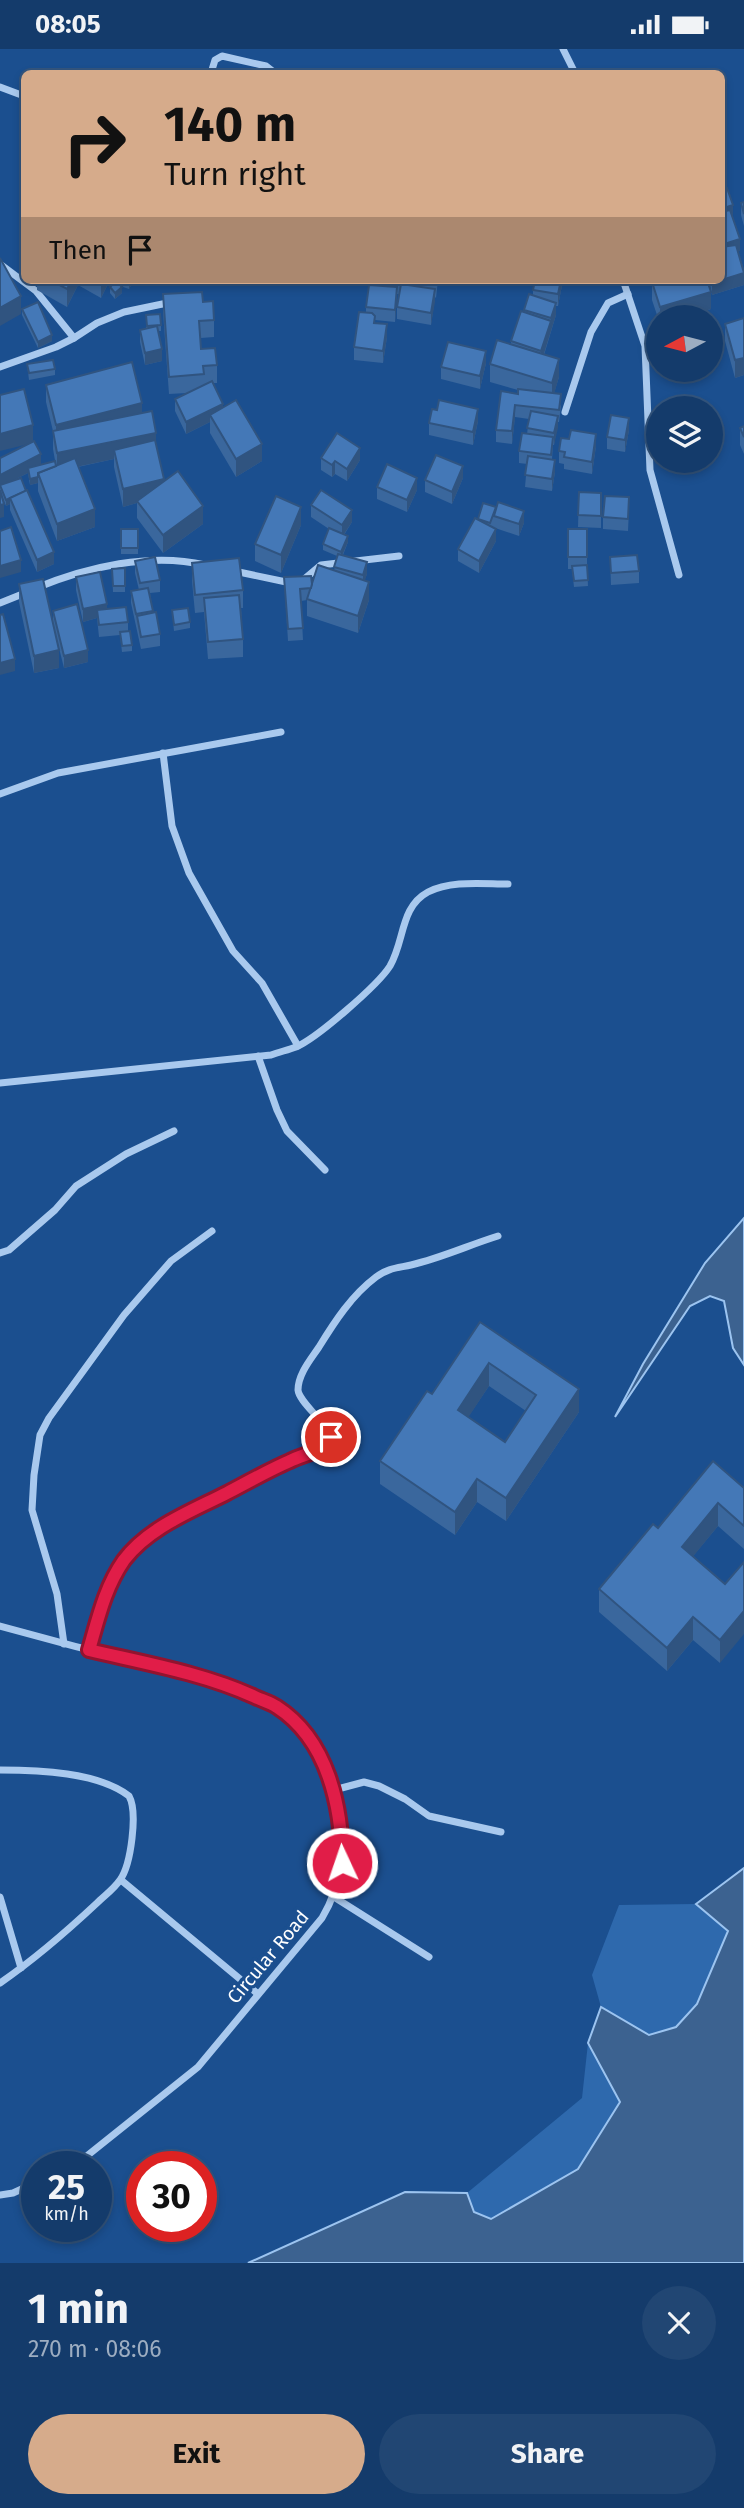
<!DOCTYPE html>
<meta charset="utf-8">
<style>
body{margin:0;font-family:"Fira Sans",sans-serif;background:#214673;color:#f1f3f6;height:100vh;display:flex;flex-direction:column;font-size:26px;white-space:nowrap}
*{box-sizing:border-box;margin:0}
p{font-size:23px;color:#9dadc1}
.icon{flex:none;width:38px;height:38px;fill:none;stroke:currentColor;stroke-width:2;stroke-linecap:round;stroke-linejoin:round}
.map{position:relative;height:2214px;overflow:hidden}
.side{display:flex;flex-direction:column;background:#143b6b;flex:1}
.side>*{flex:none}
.top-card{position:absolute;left:21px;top:21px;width:704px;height:214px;border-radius:10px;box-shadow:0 4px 10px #0003,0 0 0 2px #33557e;background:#d6ab8b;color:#111;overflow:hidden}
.needle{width:46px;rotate:263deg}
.fabs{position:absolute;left:646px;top:256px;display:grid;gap:14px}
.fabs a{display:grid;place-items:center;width:77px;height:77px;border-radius:50%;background:#143b6b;box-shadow:0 4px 10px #0003,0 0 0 2px #33557e;font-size:35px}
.speed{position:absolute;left:21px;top:2102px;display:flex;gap:14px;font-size:35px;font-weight:700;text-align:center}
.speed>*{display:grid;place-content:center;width:91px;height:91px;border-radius:50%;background:#143b6b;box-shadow:0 4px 10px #0003,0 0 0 2px #33557e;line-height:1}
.speed small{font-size:18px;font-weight:400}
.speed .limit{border:10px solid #d22;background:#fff;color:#111}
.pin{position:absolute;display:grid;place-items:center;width:60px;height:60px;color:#fff;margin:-30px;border:4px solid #fff;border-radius:50%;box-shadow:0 2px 7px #0007}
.me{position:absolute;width:77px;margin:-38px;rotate:357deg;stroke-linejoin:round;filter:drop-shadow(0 0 5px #0008)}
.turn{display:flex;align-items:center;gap:24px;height:147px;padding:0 28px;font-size:32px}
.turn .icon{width:91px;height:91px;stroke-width:2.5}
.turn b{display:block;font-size:49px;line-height:60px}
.then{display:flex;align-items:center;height:66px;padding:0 28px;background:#0003;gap:14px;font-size:26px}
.round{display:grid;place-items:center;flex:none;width:74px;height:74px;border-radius:37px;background:#214673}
.summary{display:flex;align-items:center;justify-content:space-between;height:119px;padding:0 28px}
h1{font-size:42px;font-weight:700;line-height:52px}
.button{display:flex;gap:14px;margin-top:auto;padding:14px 28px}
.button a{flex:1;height:80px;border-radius:42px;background:#d6ab8b;color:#111;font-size:28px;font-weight:700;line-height:80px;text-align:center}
.button a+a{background:#214673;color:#f1f3f6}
.status{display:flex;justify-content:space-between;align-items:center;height:49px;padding:0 35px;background:#143b6b;direction:ltr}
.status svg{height:19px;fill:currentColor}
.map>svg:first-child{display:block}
</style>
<div class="status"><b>08:05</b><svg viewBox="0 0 49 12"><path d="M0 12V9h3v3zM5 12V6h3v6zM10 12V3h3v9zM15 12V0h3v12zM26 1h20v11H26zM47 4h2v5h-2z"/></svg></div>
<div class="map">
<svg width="744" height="2214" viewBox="0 0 744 2214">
<rect width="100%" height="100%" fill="#1b4f8f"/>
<polygon fill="#2e69ad" points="744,1819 723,1970 504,2201 248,2214 405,2143 467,2144 582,2049 588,1994 601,1958 592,1926 619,1856 696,1855"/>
<g fill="#3c6290" stroke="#9cc4f0" stroke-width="2">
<polygon points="744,1169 744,1316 733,1299 724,1252 710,1247 690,1257 615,1368 643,1315 705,1214"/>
<polygon points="744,1819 744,2214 248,2214 405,2143 467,2144 474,2163 491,2170 578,2120 620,2053 588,1994 601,1958 649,1986 676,1978 697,1955 728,1882 696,1855"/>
</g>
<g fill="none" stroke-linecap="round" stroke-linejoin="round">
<g stroke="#a9c9ee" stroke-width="7">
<polyline points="563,0 575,24"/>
<polyline points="211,24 215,11 222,7 266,17 275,24"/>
<polyline points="0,38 24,47"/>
<polyline points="0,215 36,242 74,289"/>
<polyline points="623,231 645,297 650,421 679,526"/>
<polyline points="0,318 56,298 74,289 97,274 124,263 172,253"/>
<polyline points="565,363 591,283 608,254 628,245"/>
<polyline points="234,522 291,534"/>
<polyline points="302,532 321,516 399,507"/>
<path d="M36,539C87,518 151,503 205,516"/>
<polyline points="0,554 25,544"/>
<polyline points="163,704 172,777 189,824 233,902 262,934 298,997"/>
<polyline points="0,745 58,724 281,683"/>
<polyline points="258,1007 277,1061 287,1082 325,1121"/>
<path d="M0,1034L271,1006C279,1003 288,1001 296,998C317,989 378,936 390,917C405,891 400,858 428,843C451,831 483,835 508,835"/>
<polyline points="0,1204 9,1201 55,1161 76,1137 126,1105 174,1082"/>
<path d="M0,1577C50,1591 100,1604 150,1616C193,1627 238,1634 277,1658C311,1679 331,1723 337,1761C344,1800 343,1834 322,1869L198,2018L88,2106L67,2118"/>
<polyline points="64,1595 57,1545 32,1461 34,1426 40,1386 49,1369 124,1266 171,1212 212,1182"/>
<path d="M89,1601L104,1546L123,1512L138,1496L173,1471L329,1394L331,1388C325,1372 299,1353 298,1341C298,1325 311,1310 319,1298C335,1272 352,1246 376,1228C388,1219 398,1219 411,1216C441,1209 469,1196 498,1187"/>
<path d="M0,1721C38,1721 98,1723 129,1747C138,1763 131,1816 120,1831C114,1840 104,1847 97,1854C66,1883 35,1910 0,1934"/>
<polyline points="334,1741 364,1733 379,1737 405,1750 429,1767 501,1783"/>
<polyline points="121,1831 258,1945"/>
<polyline points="0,1848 21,1919"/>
<polyline points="334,1848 429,1908"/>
<polyline points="0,2146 13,2144 37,2133"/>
</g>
</g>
<g fill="#3a679d" fill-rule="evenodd">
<polygon points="721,140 733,168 740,202 738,202 744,221 744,236 712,246 709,231 721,231"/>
<polygon points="744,153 744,177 741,166 741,154"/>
<polygon points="37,231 110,231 101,249 78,236 67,258 37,241"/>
<polygon points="124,231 134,231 129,240 123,238"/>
<polygon points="164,231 175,231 172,236"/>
<polygon points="397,231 438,231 436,249 435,248 431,276 397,270 397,258 399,245 397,245 395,273 375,271 375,274 387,288 383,314 354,311 354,298 366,264 366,258 397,238"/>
<polygon points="454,231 475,231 474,236 454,232"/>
<polygon points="563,231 558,257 556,257 556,266 544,306 559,328 554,344 561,357 559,373 558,373 554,396 553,396 552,410 555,423 552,442 525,438 527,415 519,414 519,402 527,385 529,370 515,368 512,395 496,393 496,381 518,345 518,341 490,333 490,315 511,296 511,292 524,263 524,261 533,246 533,241"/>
<polygon points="652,233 711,260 687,268 658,268 658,269 652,251"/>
<polygon points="110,238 122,244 115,250 110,244"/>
<polygon points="163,245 203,253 214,271 214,288 201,289 201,300 217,316 217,334 213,334 223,359 262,412 236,428 210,384 210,373 186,385 175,362 175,350 187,344 169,345 163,263"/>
<polygon points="22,260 52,292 38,299 22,266"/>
<polygon points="146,266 161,276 161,282 158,282 162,312 145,316 140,293 140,281 146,280"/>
<polygon points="744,269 744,326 735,329 725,292 725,275"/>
<polygon points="486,314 480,340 441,330 441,318"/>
<polygon points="27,315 55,320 55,326 29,331"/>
<polygon points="46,336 142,364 156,398 164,433 203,475 163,504 137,469 137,454 123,458 114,418 114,410 78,418 95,478 57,492 38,442 38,434 30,436 28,424 10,433 54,515 37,523 10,461 10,455 6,457 0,442 0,409 33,393 41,416 56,417 53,400 53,382 46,353"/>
<polygon points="437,361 478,372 473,396 429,386 429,374"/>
<polygon points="744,377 744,405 740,396 740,379"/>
<polygon points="629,381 625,403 607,400 607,388"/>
<polygon points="596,397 592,425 564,420 564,415 559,414 559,402"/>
<polygon points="321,409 360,411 347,432 335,425 332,428 321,421"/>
<polygon points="463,429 452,455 425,443 425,431"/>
<polygon points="377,438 417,441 407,463 377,450"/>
<polygon points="579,443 601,444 601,479 578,478"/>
<polygon points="483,454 524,474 519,487 495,479 496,492 479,524 458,512 458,500 478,470"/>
<polygon points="311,456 352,473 344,486 348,493 343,506 367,525 364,532 369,551 358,584 307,567 307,551 301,552 303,591 288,592 284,528 312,535 334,522 337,507 323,501 323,495 329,480 311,468"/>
<polygon points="629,460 628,482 603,480 603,468"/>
<polygon points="301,476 281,524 255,512 255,495"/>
<rect x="121" y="480" width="17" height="25"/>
<polygon points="568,480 587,480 587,516 588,537 574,538 572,520 568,520"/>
<polygon points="610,508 639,522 639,534 611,536"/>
<polygon points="135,512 160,531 160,543 150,544 153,564 160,585 160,597 141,600 131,554 131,542 139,541 135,524"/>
<polygon points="192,514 243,541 243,559 241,559 243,590 243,608 208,610 204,563 195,564 192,532"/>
<polygon points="125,519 125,543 113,543 112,520"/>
<polygon points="76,528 107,560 128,573 128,582 132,596 132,602 122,603 120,586 99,588 97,569 83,573 76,541"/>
<polygon points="19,535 53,573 53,562 88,613 64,619 53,575 59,619 34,624 19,553"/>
<polygon points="172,561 190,573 190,579 174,582"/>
<path d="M480,1273L579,1363L506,1472L477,1453L455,1486L380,1435V1412L432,1345ZM489,1337L526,1362L505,1393L468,1368Z"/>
<polygon points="744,1439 744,1500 718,1477 693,1507 725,1535 720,1614 693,1591 667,1622 599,1563 599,1540 658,1479"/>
</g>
<g fill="#305480">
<polygon points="733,156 733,168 721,173 721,160"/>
<polygon points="740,190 740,202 721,208 721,196"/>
<polygon points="744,224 744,236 712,246 712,234"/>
<polygon points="72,231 78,231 78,236 67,258 67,240"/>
<polygon points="101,231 110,231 101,249"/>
<polygon points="131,231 134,231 129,240 129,234"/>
<polygon points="561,231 563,231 558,257 558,245"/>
<polygon points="122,238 122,244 115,250 115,244"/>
<polygon points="397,238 397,250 395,273 395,261"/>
<polygon points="435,240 435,253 431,276 431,264"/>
<polygon points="711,243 711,260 687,268 660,268 660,258"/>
<polygon points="21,247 21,265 0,277 0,259"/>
<polygon points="556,254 556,266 541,314 541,302"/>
<polygon points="387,275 387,288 383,314 383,302"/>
<polygon points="52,286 52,292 38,299 38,293"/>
<polygon points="162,300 162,312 145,316 145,304"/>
<polygon points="486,302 486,314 480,340 480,327"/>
<polygon points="744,309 744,326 735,329 735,311"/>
<polygon points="559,310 559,328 552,352 552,334"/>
<polygon points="142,354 142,372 56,394 56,376"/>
<polygon points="223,355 223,367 210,366 210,373 186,385 186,373"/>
<polygon points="515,356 515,368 512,395 512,382"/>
<polygon points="478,360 478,372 473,396 473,383"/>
<polygon points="558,367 558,379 554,396 554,384"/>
<polygon points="629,369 629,381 625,403 625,391"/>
<polygon points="33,376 33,394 0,402 0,385"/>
<polygon points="156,384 156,402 114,401 114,410 57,422 57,404"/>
<polygon points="596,385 596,397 592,425 592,413"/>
<polygon points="262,395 262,412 236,428 236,410"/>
<polygon points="360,399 360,411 347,432 347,420"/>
<polygon points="41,405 41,417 28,419 28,424 0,438 0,426"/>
<polygon points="555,411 555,423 552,442 552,430"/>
<polygon points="335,412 335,425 332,428 332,416"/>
<polygon points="463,417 463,429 452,455 452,443"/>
<polygon points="38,428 38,434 30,436 30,430"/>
<polygon points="417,429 417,441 407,463 407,451"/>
<polygon points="164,430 164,448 137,452 137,454 123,458 123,440"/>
<polygon points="10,449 10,455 6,457 6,451"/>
<polygon points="4,455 4,468 0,469 0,456"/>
<polygon points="203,457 203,475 163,504 163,486"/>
<polygon points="301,458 301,476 281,524 281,506"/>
<polygon points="95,460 95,478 57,492 57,475"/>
<polygon points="352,461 352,473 342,488 342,476"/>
<polygon points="524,462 524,474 519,487 519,475"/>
<polygon points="496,480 496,492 479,524 479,512"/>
<polygon points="348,487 348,493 341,509 341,503"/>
<polygon points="54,503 54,515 37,523 37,511"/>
<polygon points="21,511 21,523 0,529 0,517"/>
<polygon points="367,513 367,525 363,538 363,526"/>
<polygon points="369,533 369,551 358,584 358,567"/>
<polygon points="107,555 107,567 97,561 97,569 83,573 83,560"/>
<polygon points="59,601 59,619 34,624 34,607"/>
<polygon points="88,601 88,613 64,619 64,607"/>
<polygon points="15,610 15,622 0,626 0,614"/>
<polygon points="489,1314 489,1337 458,1384 458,1361"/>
<polygon points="579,1340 579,1363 506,1472 506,1449"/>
<polygon points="477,1430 477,1453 455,1486 455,1463"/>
<polygon points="718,1454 718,1477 682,1521 682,1498"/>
<polygon points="744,1562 744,1585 720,1614 720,1591"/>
<polygon points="693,1568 693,1591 667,1622 667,1599"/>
</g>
<g fill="#4478b7" stroke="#305480" stroke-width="2" fill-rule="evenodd">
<polygon points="727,139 733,156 721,160 721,140 722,141"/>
<polygon points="744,153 744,165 741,154"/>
<polygon points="730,161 740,190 721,196 721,163"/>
<polygon points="736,196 744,224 712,234 712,231 721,231 721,198"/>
<polygon points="0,209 21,247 0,259"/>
<polygon points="50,231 72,231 67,240"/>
<polygon points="397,231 437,231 436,236 397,233"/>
<polygon points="535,231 561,231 558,245 533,241"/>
<polygon points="660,231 707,231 711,243 660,258 652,233"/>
<polygon points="116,232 122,238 115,244 110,238"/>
<polygon points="401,235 435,240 431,264 397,258"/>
<polygon points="369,236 397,238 395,261 366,258"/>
<polygon points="202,243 203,253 213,252 214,271 199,272 201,300 215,299 217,316 203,317 204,325 169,328 163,245"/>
<polygon points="529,245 556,254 551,269 524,261"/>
<polygon points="38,253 52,286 38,293 22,260"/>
<polygon points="521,262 551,272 541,302 511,292"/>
<polygon points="359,263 372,264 375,267 374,274 387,275 383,302 354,298"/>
<polygon points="160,265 161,276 147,277 146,266"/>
<polygon points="744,269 744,309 735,311 725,275"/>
<polygon points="157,277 162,300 145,304 140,281"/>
<polygon points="497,291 559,310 552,334 490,315"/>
<polygon points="448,293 486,302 480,327 441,318"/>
<polygon points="53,311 55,320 29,324 27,315"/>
<polygon points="132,313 142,354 56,376 46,336"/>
<polygon points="212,332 223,355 186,373 175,350"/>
<polygon points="24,340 33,376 0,385 0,346"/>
<polygon points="518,340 561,345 559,361 515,356 512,382 496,381 501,342 518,345"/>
<polygon points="236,351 262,395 236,410 210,366"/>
<polygon points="439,351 478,360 473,383 429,374 432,360 437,361"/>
<polygon points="152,362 156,384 57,404 53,382"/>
<polygon points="531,362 558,367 554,384 527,379"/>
<polygon points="611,366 629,369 625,391 607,388"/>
<polygon points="744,377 744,388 740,379"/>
<polygon points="571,381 596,385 592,413 564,408 565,403 559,402 561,389 569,390"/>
<polygon points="337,384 360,399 347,420 335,412 332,416 321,409"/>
<polygon points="522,384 553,388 551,406 519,402"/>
<polygon points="155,391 164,430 123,440 114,401"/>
<polygon points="34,392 41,405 0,426 0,409"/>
<polygon points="436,406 463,417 452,443 425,431"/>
<polygon points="528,407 555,411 552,430 525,426"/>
<polygon points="75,409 95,460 57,475 38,424"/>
<polygon points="55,412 56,417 38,424 38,428 30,430 28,419"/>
<polygon points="387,415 417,429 407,451 377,438"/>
<polygon points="178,422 203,457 163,486 137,452"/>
<polygon points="21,429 26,442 6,451 0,436"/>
<polygon points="0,441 4,455 0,456"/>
<polygon points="27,441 54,503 37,511 10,449"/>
<polygon points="321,441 352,461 342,476 311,456"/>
<polygon points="579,443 601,444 601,467 578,466"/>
<polygon points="276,447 301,458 281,506 255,495"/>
<polygon points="605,447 629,448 628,470 603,468"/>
<polygon points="498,453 524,462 519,475 494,467"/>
<polygon points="483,454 496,458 490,474 478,470"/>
<polygon points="475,469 496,480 479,512 458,500"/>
<polygon points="11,478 21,511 0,517 0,482"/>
<polygon points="329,479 348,487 341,503 323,495"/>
<rect x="121" y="480" width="17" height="19"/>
<rect x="568" y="480" width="19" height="28"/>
<polygon points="338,505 367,513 363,526 334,518"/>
<polygon points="637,506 639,522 611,524 610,508"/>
<polygon points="155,508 160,531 140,534 135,512"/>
<polygon points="239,509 243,541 195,546 192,514"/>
<polygon points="318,516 369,533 358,567 307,550"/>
<polygon points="587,516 588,531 574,532 572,517"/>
<polygon points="125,519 125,537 113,537 112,520"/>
<polygon points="100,523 107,555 83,560 76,528"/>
<polygon points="311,527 312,535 311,539 300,540 303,579 288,580 284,528"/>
<polygon points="43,530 59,601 34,607 19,535"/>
<polygon points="148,539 153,562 136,565 131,542"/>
<polygon points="239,546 243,590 208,593 204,549"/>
<polygon points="77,555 88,601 64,607 53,562"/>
<polygon points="126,558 128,573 99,576 97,561"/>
<polygon points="188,559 190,573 174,576 172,561"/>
<polygon points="156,563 160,585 141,588 137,567"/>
<polygon points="3,565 15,610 0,614 0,566"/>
<polygon points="130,582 132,596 122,597 120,583"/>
<path d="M480,1273L579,1340L506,1449L477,1430L455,1463L380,1412L427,1342L432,1345ZM489,1314L536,1346L505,1393L458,1361Z"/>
<polygon points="713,1412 744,1439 744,1477 718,1454 682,1498 725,1535 744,1513 744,1562 720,1591 693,1568 667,1599 599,1540 653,1475 658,1479"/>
</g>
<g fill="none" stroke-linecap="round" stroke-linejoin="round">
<g stroke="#92132f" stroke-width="18">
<path id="route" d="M331,1388C324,1403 303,1405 290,1412C269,1421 248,1433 227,1444C192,1462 149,1478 124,1511C105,1538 98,1570 89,1601C144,1614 202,1624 253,1647C261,1651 270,1653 277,1658C328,1691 342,1758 342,1814"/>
</g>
<use href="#route" stroke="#e11d48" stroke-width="12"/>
</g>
<g text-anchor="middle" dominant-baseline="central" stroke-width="7" stroke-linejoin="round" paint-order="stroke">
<g font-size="19" fill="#fff" stroke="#1b4f8f">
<text transform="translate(268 1908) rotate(-50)">Circular Road</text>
</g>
</g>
</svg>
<div class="fabs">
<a><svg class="needle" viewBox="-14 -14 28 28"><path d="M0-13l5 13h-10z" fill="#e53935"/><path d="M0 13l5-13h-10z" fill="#9dadc1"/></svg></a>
<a><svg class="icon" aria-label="layers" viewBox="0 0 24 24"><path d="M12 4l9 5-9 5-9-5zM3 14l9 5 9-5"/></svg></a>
</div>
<div class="speed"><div>25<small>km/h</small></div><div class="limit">30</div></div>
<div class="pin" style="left:331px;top:1388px;background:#d93025"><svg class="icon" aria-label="arrive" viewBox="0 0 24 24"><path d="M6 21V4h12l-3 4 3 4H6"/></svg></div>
<svg class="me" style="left:342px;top:1814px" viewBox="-20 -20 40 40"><circle r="17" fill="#e11d48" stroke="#fff" stroke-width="3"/><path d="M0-11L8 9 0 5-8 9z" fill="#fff"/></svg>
<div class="top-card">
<div class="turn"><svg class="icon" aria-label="right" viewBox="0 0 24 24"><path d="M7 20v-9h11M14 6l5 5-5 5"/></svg><div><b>140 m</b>Turn right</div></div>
<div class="then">Then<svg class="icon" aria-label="arrive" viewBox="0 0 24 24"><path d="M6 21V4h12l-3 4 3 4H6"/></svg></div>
</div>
</div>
<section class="side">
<div class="summary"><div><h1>1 min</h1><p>270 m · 08:06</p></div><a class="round"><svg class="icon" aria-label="close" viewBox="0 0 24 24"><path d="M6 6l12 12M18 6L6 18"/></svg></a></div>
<div class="button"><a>Exit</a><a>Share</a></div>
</section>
